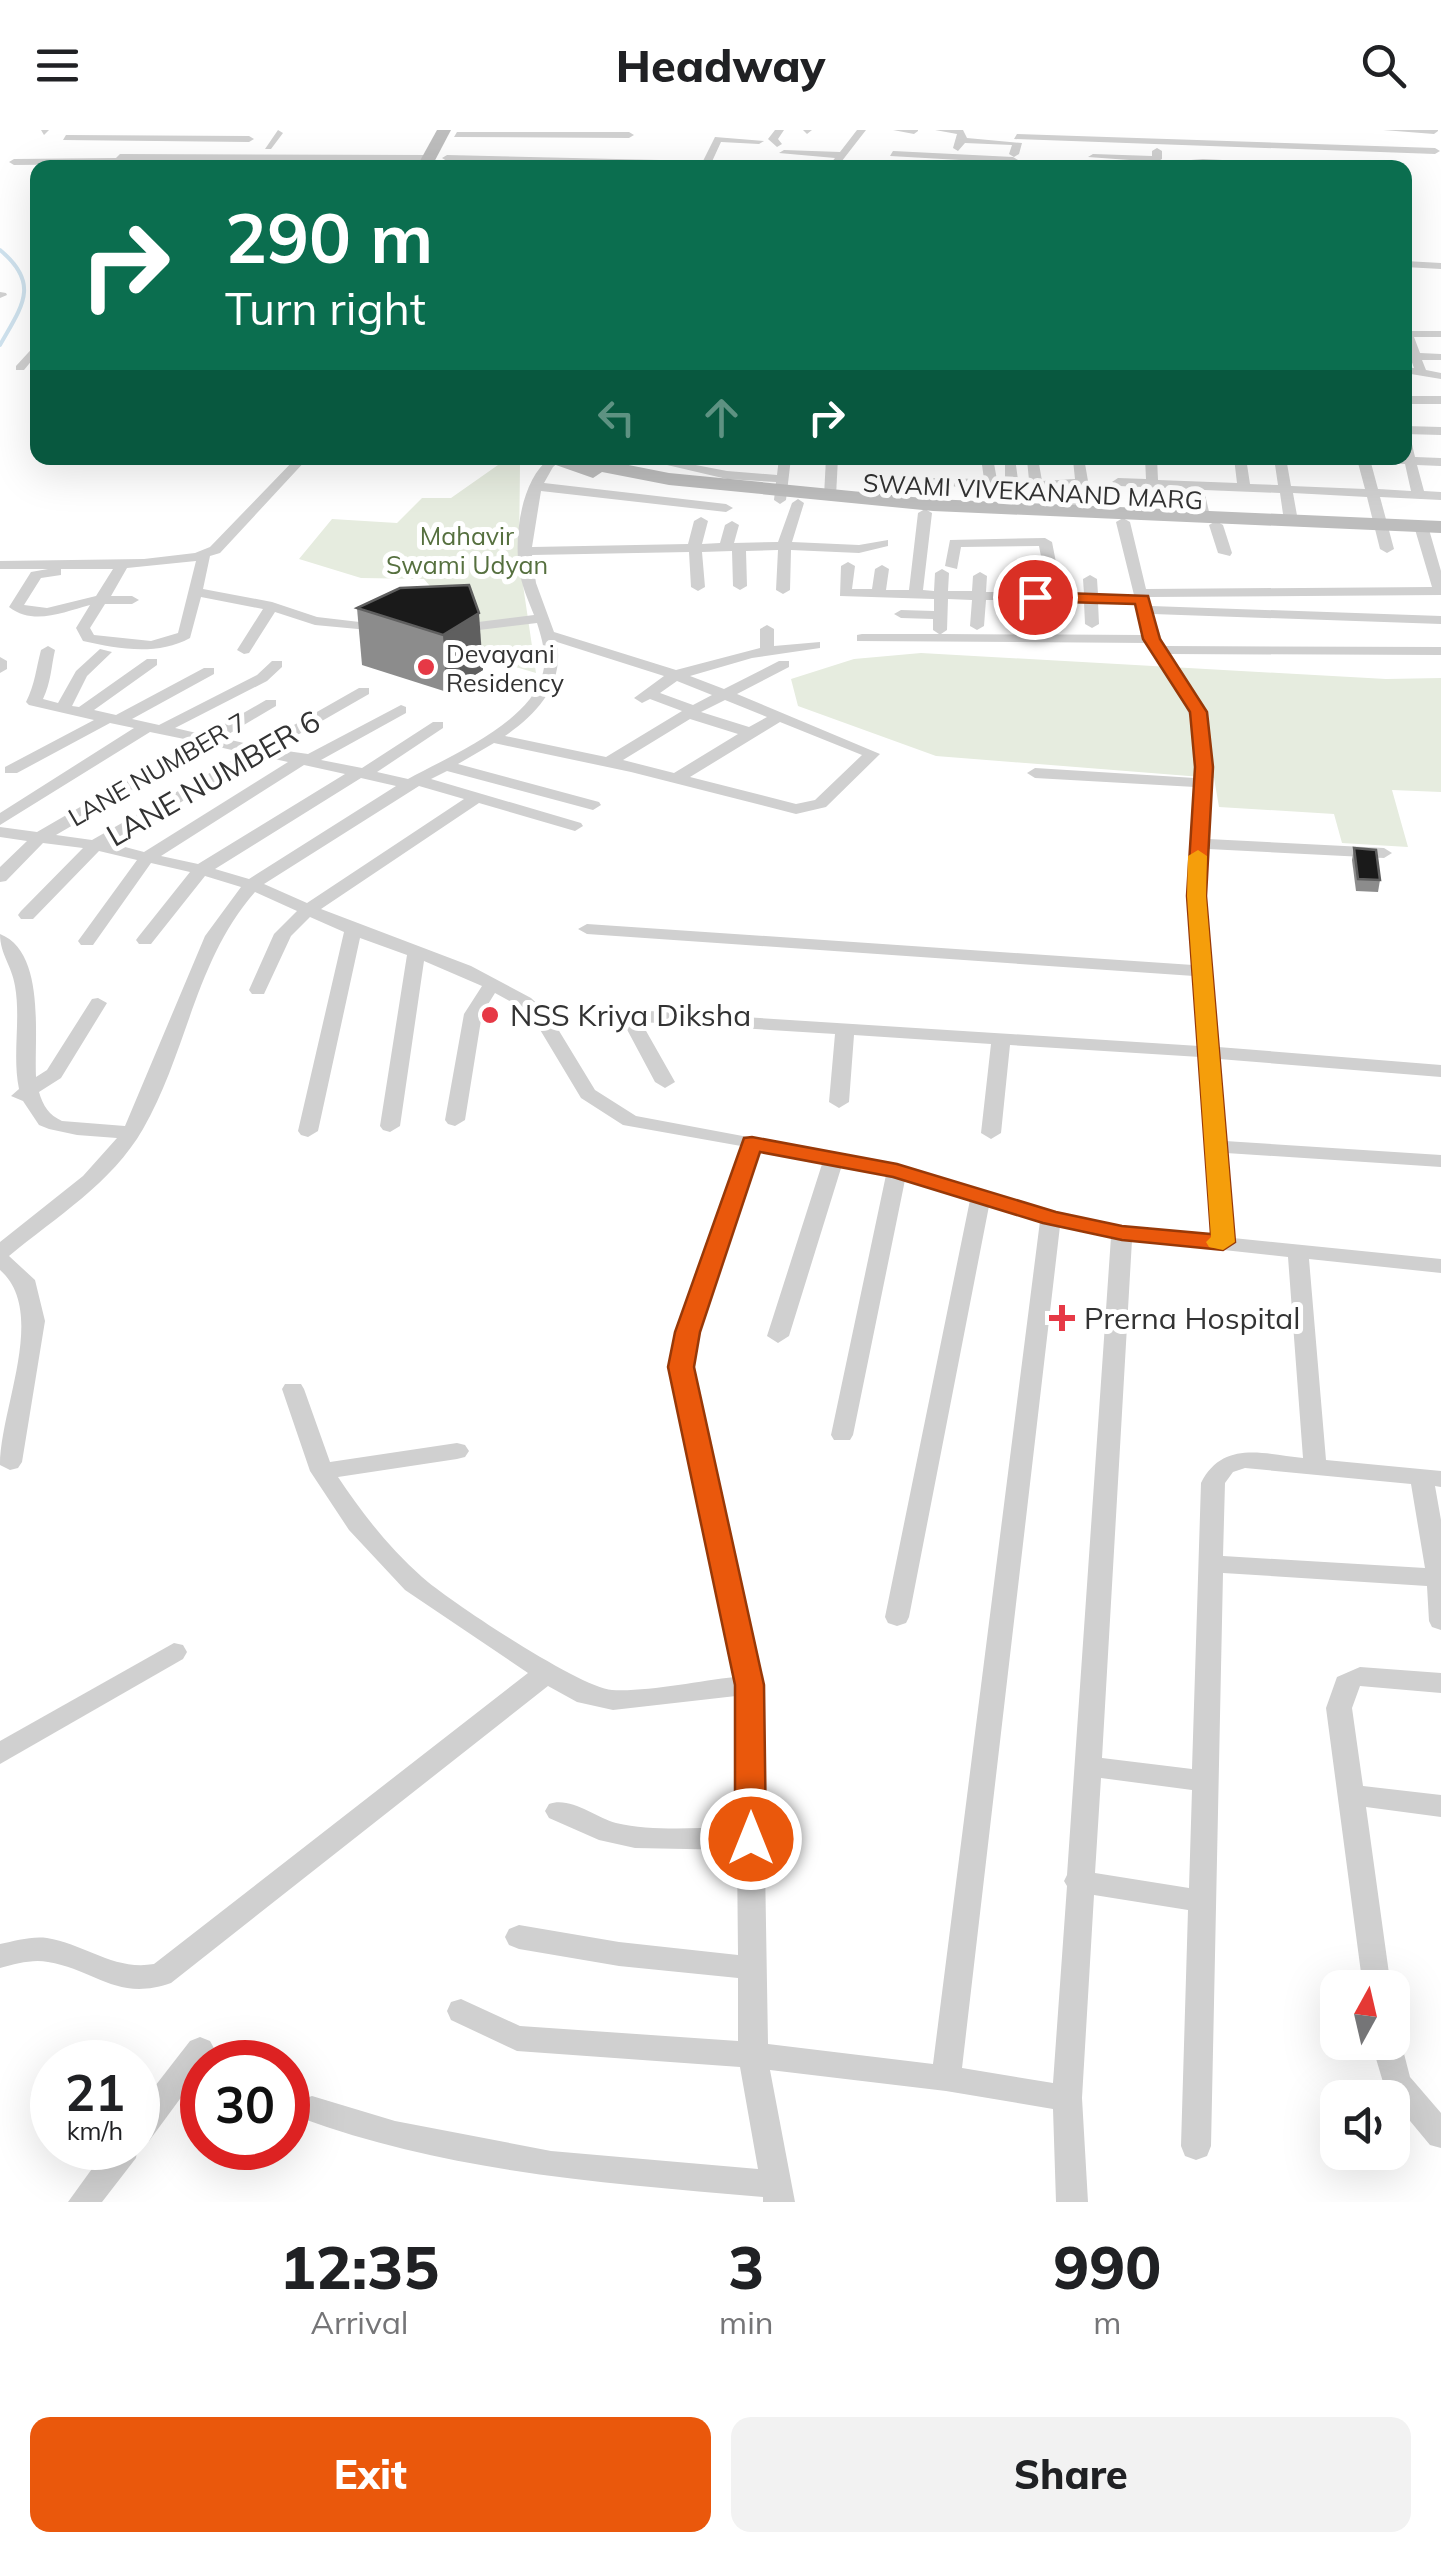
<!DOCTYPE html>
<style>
body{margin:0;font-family:Mulish,sans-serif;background:#f2f2f2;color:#202124;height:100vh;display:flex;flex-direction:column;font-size:38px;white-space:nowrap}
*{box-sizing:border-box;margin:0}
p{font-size:32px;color:#757577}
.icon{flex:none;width:55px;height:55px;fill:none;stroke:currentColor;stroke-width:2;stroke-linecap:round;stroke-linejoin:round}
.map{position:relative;height:2072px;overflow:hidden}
.drawer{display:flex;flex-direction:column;background:#fff;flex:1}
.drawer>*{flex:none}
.top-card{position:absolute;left:30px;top:30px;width:1382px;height:305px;border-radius:20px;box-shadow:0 10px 40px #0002;background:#0b6e4f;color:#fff;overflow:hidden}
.needle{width:65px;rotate:8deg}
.tools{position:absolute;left:1320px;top:1840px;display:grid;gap:20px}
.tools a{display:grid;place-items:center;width:90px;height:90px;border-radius:20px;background:#fff;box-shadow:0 10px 40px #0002;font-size:50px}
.speed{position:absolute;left:30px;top:1910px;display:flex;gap:20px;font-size:50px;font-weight:700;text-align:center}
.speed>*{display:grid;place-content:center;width:130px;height:130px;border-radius:50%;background:#fff;box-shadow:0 10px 40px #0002;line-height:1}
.speed small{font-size:25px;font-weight:400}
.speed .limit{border:15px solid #d22;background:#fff;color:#111}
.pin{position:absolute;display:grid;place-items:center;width:85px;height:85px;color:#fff;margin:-42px;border:5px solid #fff;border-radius:50%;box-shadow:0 2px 10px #0007}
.me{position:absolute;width:110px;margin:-55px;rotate:0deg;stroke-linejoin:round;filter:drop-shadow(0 0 8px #0008)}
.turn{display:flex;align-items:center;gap:35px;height:210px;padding:0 30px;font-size:45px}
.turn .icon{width:130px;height:130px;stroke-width:2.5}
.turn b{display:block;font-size:70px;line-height:85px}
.lanes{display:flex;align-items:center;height:95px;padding:0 30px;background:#0003;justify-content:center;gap:50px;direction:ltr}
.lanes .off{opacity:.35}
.eta{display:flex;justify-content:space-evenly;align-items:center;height:170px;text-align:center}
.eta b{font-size:60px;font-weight:800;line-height:70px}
.cta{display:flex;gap:20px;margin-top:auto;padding:20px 30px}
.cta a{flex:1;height:115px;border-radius:20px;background:#ea580c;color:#fff;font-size:40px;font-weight:800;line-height:115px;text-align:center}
.cta a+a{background:#f2f2f2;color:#202124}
header{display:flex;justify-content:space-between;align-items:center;height:130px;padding:0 30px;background:#fff;font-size:45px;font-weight:800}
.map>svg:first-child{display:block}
</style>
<header><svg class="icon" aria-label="menu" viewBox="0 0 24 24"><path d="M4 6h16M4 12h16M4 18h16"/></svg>Headway<svg class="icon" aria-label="search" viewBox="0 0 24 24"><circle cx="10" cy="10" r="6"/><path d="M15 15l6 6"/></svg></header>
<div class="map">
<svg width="1441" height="2072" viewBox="0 0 1441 2072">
<rect width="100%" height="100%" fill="#fff"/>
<g fill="#e6ecdf">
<polygon points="508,328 520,333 519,428 536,543 479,526 476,511 424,449 361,448 299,429 332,389 397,393 422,368 451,368"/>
<polygon points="921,523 1386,549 1441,548 1441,662 1392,660 1408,717 1342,713 1334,684 1219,677 1214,648 936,626 798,576 791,549 854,529"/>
</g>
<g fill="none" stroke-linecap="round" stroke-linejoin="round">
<path stroke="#cfe2ee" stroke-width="4" d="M0,120C41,154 22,176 0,215"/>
<g fill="#d0d0d0" fill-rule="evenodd">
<polygon points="41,0 49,0 44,5"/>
<polygon points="278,0 283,3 271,19 265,19"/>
<polygon points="775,0 784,0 778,9 782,14 777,17 768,9"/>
<polygon points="803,0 812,0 807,4"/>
<polygon points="857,0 866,0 838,36 830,34 835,28 779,23 784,20 840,22"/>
<polygon points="893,0 918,0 918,1 914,4"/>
<polygon points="935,0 963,0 967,8 1022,13 1019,24 1014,27 1009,24 1012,15 965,13 958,21 953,18 957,4"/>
<polygon points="1383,0 1438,0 1438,1 1434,4"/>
<polygon points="457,2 629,2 634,5 629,8 454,7"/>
<polygon points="1017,4 1435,18 1440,21 1435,24 1014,9"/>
<polygon points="66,5 249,6 254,9 249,12 63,10"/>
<polygon points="715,7 764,11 759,14 721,12 709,38 447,31 442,28 447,25 703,31"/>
<polygon points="1157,18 1162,21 1162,29 1157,32 1088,27 1093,24 1152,26 1152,21"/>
<polygon points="893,21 1013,27 1018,30 1013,33 890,26"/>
<polygon points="120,24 430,25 435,28 430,31 120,30 116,34 14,35 9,32 14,29 116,28"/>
<polygon points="1203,29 1318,35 1322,38 1203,35 1187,38 1191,30"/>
<polygon points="1405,131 1441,133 1441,139 1405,137"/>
<polygon points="0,162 6,163 7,165 0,168"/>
<polygon points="1405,194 1412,201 1441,201 1441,207 1414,207 1420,223 1441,224 1441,230 1422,230 1426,240 1441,243 1441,249 1405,243 1405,237 1414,238 1405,213"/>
<polygon points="38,212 38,223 24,240 16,240 16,236"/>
<rect x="1405" y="266" width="36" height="8"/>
<polygon points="1405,296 1441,297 1441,305 1405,304"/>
<path d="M1405,306L1411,310L1415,327L1441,328V336L1417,335L1424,361L1441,362V370L1380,367L1394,419L1387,423L1380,419L1367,367L1293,363L1298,391L1291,395L1284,391L1280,363L1204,360L1210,386L1203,390L1196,386L1191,359L1118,356L1112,352L1118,348L1146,349L1145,328H1157L1158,350L1237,353L1234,328H1246L1250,354L1278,355L1274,328H1286L1291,356L1365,359L1358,333L1325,332L1319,328H1405ZM1371,333L1405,334L1411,361L1378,359Z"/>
<path d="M296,328H308L220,423L210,426L203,459L272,472L317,487L385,495L390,496V502L315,495L275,482L249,523L244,524L237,520L263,479L201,467L190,508C157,526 118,519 83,511L76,498L90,475C63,482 34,496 9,477L31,442L48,439H0V431L144,429L195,423L210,417ZM196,431L178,503L151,511L94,505L90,498L105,474H132L139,470L132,466H111L127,438ZM61,439H113L96,466L47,478L24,475L41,448L61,445Z"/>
<path d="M550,328H563L553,337L544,353L726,374L733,378L726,382L541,361L532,417L688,414L694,391L701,387L708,391L702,414L720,413L725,395L732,391L739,395L734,413L778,412L792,373L798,369L804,373L792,412L859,415L888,410V416L859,423L791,420L790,460L783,464L776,460L778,420L746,421L747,456L740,460L733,456L732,421L702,422L705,457L698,461L691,457L689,422L532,425L536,453L554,502L676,540L760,518V499L767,495L774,499V516L820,512V518L752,528L690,546L724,559L779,531H789V537L737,564L880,624L826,677L796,684L631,642L494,613L458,634L599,672L601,675L593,680L447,641L431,649L581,693L583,696L575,701L479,673L321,779L471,836L531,868L550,886L595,960L636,986L897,1035L1055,1083L1122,1097L1212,1106L1200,927L1010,915L1001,1003L991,1009L981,1003L991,914L854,905L849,972L839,978L829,972L835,904L641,892L675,952L665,958L655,952L623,892L627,882L634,880L1199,916L1194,846L587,804L578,799L587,794L1193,835L1188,766L1195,657L1035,648L1027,643L1035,638L1195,648L1193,596L1182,567L1148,513L857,511V505L862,504H939L933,500V489L901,488L894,484L901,480L934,481V469L840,466L841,436L848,432L855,436L852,459H872L875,439L882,435L889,439L886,460H909L918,383L925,379L932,383L923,460L934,461L935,443L942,439L949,443L948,461H972L973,446L980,442L987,446L986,462H1008L1009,442L1016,438L1023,442L1022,462L1048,463L1039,416L961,417L957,439L945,436L950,410L1045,408L1052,412L1062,463L1084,464L1083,449L1090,445L1097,449L1098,464L1134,465L1116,392L1123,388L1130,392L1146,459L1432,457L1414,396L1421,392L1428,396L1441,441V465L1149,467L1151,476L1441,486V494L1153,484L1164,516L1441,517V525L1169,524C1184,547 1202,569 1208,595C1217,631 1210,672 1208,709L1384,718L1392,723L1384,728L1208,719L1206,766L1218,917L1441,935V947L1219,929L1225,1011L1441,1025V1037L1226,1023L1233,1108L1441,1129V1143L1309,1129L1326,1330L1441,1341V1357L1435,1356L1441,1390V1500L1432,1497L1429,1491L1427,1456L1223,1443L1211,2016L1207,2026L1196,2030L1185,2026L1181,2016L1188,1780L1094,1765L1082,1968L1088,2072H1056L1053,1979L946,1961L770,1940L795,2072H763V2067C606,2053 451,2043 301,1988L297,1979L301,1970L312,1966L395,1991L551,2021L758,2039L740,1937L517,1921L451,1890L447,1881L451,1872L461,1869L520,1896L738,1911V1848L619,1836L519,1819L509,1815L505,1807L509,1799L519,1795L619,1812L738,1825L737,1720L635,1718L599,1710L549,1688L545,1681L549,1674C570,1666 595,1687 616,1693C654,1702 698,1697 737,1698L736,1566L613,1580L577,1572L548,1556L171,1853C117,1872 96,1840 48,1832C32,1829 16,1834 0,1838V1814C15,1811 31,1806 47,1808C85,1814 114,1841 154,1834L528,1543L405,1460L349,1400L310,1341L282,1259L285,1254H301L304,1259L330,1332L457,1313L465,1315L469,1321L465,1327L457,1329L338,1347C362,1383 389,1418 422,1447C449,1471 580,1558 612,1560C647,1562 698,1551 735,1547L670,1237L676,1202L741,1016L623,995L581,968L536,893L519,876L495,863L482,884L465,990L455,996L448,994L445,990L464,884L482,856L424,831L400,996L390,1002L383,1000L380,996L407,825L360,808L318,1001L308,1007L301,1005L298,1001L344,802L310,787L291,806L264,864H252L249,860L274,804L297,781L255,762C195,830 187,923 143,999C112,1053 56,1087 9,1126L35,1150L45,1191L22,1332L18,1338L10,1340L0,1335C0,1278 48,1182 0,1140V1112L83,1046L117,1008L77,1005L49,999L39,995L23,971L11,966L19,959C12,925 21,890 15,856C12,836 0,824 0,804C46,822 34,907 36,947L47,940L92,869L98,868L107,873L61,948L39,962C43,976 49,985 62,991L125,996L205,806L241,757L205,746L151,814H139L136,810L139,806L190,742L151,733L93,815H81L78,811L137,730L99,721L33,789H21L18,785L21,781L83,718L43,713L6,751L0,752V737L27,711L0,707V697L37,702L194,611L150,602L0,695V683L134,598L110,593L17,643H5V637L94,590L29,575L26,572C35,554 36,539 41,520L48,516L55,520C51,538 51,552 43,569L58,573L76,541L100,519L112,522L87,546L72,576L79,577L147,529H157V535L94,580L116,585L204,538H214V544L132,589L159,595L257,545L272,531H282V537L267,551L175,598L205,605L266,570H276V576L222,608L257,616L359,558H369V564L273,619L308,624L401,575L406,577V583L321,630L362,638L433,592H443V598L377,642L408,649C448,627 529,593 542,546C548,528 542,509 537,493L454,503L447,499L454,495L534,485C528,470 521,454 519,438C514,403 522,349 550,328ZM948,469L972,470L970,496L977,500L984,496L986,470H1008L1007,496L1014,500L1021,496L1022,471H1049L1048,499L1055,503L1062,499L1063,472H1084L1085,494L1092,498L1099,494L1098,472L1136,473L1144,505L941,504L947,500ZM557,512L664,546L634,568L642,573L650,569L682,581L606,627L505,606C538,583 564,555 557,512ZM677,551L712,565L693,575L660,563ZM725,570L767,587L749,597L701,582ZM690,589L738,604L674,643L623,630ZM780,592L862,625L815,670L796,674L690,647ZM210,615L245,623L92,710L56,705ZM261,626L288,632L144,722L110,713ZM304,635L345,644L198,734L161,726ZM361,648L396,656L249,749L215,739ZM419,656L464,669L307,773L264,754ZM760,1020L823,1031L767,1206L778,1213L789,1206L842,1035L886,1045L831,1305L834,1310H850L853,1305L905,1050L970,1070L885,1487L888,1493L897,1496L906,1493L909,1487L989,1076L1040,1091L933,1934L768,1914L762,1555L692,1237L698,1202ZM1060,1096L1111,1107L1067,1745L1064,1751L1067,1756L1053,1953L962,1938ZM1132,1110L1288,1127L1303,1328C1263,1324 1223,1310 1201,1353L1192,1639L1102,1628ZM1245,1338L1411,1354L1425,1438L1223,1426L1225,1353L1233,1342ZM1101,1648L1192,1660L1189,1758L1095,1743Z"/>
<polygon points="637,328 659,328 727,341 777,345 779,328 791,328 786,370 780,374 774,370 776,352 727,349"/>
<polygon points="826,328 838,328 836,366 830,370 824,366"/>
<polygon points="981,328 993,328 997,350 1005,350 1005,328 1015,328 1018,350 1029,350 1027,330 1038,328 1042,351 1075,349 1073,330 1084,328 1088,351 1077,357 1078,381 1071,385 1064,381 1065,359 930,356 924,352 930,348 984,349"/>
<polygon points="1216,391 1223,395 1232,423 1230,426 1218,423 1209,395"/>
<polygon points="0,527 7,531 7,539 0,543"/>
<polygon points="174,1513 183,1515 187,1522 183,1529 0,1634 0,1611"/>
<polygon points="1360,1537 1441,1543 1441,1563 1360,1556 1352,1578 1363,1656 1441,1665 1441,1687 1366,1677 1391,1858 1363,1858 1326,1578 1337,1547"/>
<polygon points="1392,1902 1401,1912 1410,1947 1441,1983 1441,2018 1430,2015 1386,1962 1371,1912 1392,1912"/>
<polygon points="200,1907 210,1911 215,1920 210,1929 202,1932 202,1939 149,2011 138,2014 136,2028 102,2072 68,2072 107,2018 138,2018 138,1978 190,1911"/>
</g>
<g fill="#bdbdbd" fill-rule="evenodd">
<polygon points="437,0 451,0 431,38 416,38"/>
<polygon points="536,328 593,328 669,343 933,369 1441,391 1441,403 933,381 669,355 602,342 593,348"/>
</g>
</g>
<g fill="#8c8c8c">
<polygon points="400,458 483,540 447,562 362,535 357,478"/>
<polygon points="1354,718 1380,750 1378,762 1356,761 1352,730"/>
</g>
<polygon fill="#5f5f5f" points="479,483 483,540 447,562 443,505"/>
<g fill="#1a1a1a" stroke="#5f5f5f" stroke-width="2.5">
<polygon points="469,455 479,483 443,505 357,478 400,458"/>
<polygon points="1354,718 1376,720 1380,750 1358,749"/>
</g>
<polygon fill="#ea580c" stroke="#983908" stroke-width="2.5" points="1035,462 1148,466 1160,509 1207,582 1213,637 1206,766 1235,1112 1223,1120 1122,1110 1043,1093 893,1047 760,1022 700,1202 694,1237 764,1555 766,1709 762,1718 751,1722 740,1718 735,1709 735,1555 668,1237 675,1202 744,1008 752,1007 897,1034 1056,1082 1122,1096 1211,1104 1187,766 1195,637 1190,582 1143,509 1135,474 1029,471 1027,467"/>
<polygon fill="#f59e0b" points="1198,720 1207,726 1206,766 1235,1112 1223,1120 1209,1117 1206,1112 1211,1107 1187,766 1188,726"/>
<g fill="#e63946" stroke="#fff" stroke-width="4">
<circle cx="426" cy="537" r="10"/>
<circle cx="490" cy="885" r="10"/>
<path d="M1057 1173h10v10h10v10h-10v10h-10v-10h-10v-10h10z"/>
</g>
<g text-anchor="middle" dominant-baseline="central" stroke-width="10" stroke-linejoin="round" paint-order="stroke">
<g font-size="25" fill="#333" stroke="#fff">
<text transform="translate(1033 361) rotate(3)">SWAMI VIVEKANAND MARG</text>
<text transform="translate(157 639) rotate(-30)">LANE NUMBER 7</text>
</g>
<g font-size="25" fill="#56703f" stroke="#fff">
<text x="467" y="405">Mahavir<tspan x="467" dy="29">Swami Udyan</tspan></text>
</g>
<g font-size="25" fill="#333" stroke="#fff" text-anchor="start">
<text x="446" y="523">Devayani<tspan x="446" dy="29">Residency</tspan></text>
</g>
<g font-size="30" fill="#333" stroke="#fff">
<text transform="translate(213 648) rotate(-30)">LANE NUMBER 6</text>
</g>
<g font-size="30" fill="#333" stroke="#fff" text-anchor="start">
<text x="510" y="885">NSS Kriya Diksha</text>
<text x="1084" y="1188">Prerna Hospital</text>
</g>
</g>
</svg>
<div class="tools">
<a><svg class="needle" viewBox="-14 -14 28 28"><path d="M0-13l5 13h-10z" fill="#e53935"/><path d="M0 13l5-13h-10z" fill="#757577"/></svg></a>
<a><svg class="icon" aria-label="sound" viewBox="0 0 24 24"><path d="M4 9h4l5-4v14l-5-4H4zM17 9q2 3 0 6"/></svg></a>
</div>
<div class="speed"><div>21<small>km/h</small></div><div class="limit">30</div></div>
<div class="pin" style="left:1035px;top:467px;background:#d93025"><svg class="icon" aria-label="arrive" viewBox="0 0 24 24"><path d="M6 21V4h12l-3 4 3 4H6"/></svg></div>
<svg class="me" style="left:751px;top:1709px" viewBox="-20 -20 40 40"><circle r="17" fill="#ea580c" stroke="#fff" stroke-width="3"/><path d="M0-11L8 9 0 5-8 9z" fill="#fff"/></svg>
<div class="top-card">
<div class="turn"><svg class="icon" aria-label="right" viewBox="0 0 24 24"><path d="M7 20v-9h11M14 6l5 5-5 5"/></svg><div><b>290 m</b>Turn right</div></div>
<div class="lanes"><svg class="icon off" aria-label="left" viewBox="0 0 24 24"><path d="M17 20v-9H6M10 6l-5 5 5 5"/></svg><svg class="icon off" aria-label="ahead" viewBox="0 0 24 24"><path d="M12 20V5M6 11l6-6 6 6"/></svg><svg class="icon" aria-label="right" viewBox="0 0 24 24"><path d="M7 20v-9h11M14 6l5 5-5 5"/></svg></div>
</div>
</div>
<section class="drawer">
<div class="eta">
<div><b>12:35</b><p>Arrival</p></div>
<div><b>3</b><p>min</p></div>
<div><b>990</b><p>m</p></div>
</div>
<div class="cta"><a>Exit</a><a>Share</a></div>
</section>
